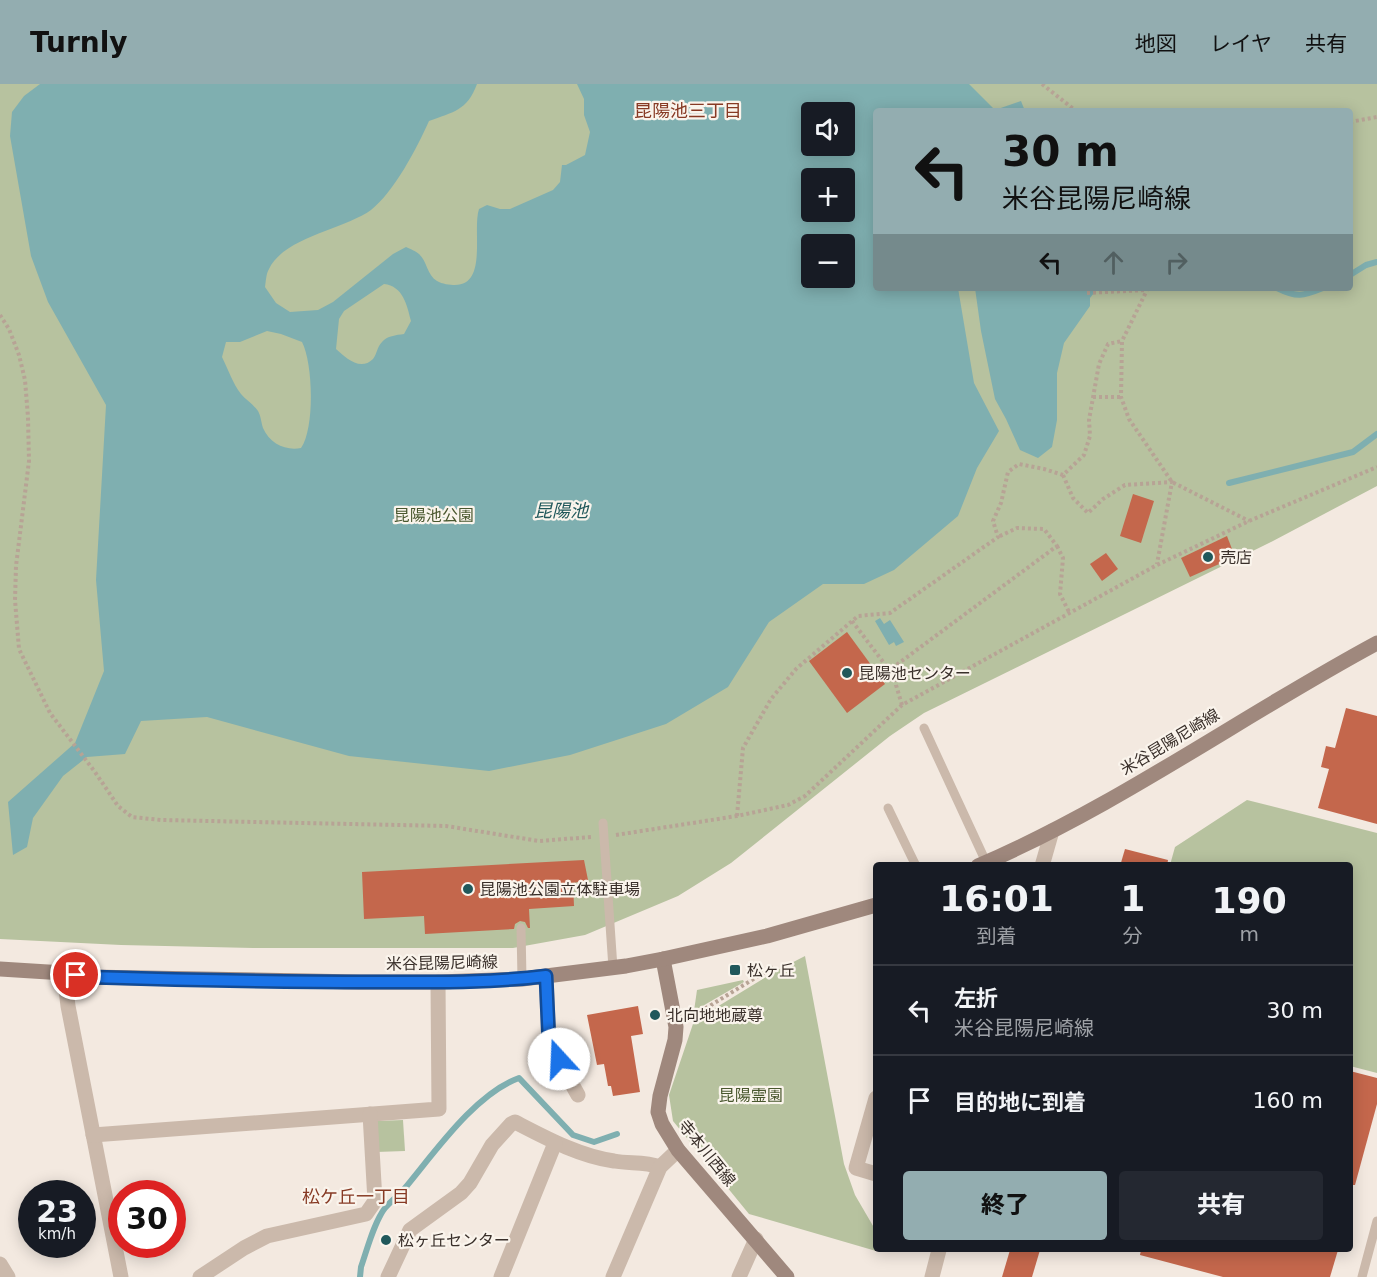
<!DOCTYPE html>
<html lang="ja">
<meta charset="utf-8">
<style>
body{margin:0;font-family:"DejaVu Sans","Noto Sans JP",sans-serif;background:#242831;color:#f1f3f6;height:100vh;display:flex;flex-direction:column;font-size:22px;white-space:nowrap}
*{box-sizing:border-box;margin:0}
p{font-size:20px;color:#9ea1a6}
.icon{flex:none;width:33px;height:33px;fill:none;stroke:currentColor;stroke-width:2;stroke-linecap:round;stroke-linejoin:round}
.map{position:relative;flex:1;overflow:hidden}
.drawer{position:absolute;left:873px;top:778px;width:480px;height:390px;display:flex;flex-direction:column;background:#171b24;border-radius:6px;box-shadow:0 3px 15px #0003}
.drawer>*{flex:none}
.hud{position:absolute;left:873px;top:24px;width:480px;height:183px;border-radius:6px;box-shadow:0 3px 15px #0003;background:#93adb0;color:#111;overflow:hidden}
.fabs{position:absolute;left:801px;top:18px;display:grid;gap:12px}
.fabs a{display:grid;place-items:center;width:54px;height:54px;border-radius:6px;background:#171b24;box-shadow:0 3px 15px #0003;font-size:30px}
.speed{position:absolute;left:18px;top:1096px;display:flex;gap:12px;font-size:30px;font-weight:700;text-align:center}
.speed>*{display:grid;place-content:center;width:78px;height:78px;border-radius:50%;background:#171b24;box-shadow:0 3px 15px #0003;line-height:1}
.speed small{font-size:15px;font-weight:400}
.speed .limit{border:9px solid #d22;background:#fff;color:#111}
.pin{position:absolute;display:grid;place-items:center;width:51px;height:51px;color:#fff;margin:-26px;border:3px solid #fff;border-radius:50%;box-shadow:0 2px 6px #0007}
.me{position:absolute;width:66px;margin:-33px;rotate:340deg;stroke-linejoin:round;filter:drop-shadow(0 0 4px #0008)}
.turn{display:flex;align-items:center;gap:21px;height:126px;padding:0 30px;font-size:27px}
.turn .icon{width:78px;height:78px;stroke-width:2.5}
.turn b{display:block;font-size:42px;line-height:51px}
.lanes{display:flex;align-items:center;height:57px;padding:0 30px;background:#0003;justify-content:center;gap:30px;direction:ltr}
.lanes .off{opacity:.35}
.eta{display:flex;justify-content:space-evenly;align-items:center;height:102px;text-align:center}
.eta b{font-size:36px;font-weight:800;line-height:42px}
.action{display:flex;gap:12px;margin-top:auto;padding:12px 30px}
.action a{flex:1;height:69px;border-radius:6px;background:#93adb0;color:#111;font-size:24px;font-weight:800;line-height:69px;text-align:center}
.action a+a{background:#242831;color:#f1f3f6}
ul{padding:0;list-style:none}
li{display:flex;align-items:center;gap:18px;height:90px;padding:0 30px;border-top:2px solid #363941}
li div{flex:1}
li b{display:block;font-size:22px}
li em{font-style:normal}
header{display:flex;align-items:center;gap:36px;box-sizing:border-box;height:84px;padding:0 30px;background:#93adb0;color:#111}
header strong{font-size:28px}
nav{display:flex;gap:33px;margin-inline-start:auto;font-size:21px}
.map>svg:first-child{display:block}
</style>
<header>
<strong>Turnly</strong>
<nav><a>地図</a><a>レイヤ</a><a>共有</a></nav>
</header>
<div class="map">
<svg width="1377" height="1193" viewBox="0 0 1377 1193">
<rect width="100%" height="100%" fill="#f3e9e0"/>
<g fill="#b7c29f" fill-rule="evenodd">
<path d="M0,0H1377V402L1273,457L924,629L890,652L731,779L678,812L585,851L513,864H253L121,861L0,855ZM876,27H1350V204H876ZM812,28H844V62H812ZM812,94H844V128H812ZM812,160H844V194H812Z"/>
<polygon points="1247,716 1377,749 1377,989 1350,982 1350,782 1170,781 1175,763"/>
<polygon points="805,872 844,1080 855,1111 876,1147 876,1166 879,1166 876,1167 749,1130 673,1037 669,1011 694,937 774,888"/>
<polygon points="743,896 744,898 694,927 697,906"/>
<polygon points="403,1036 405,1067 376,1068 377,1037"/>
</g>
<g fill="#7fafb0" fill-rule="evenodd">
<path d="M40,0H477C467,27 453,28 429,37C417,64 394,108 371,126C345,145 284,153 269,185C266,190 266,197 265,203L276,219L290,228L318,226L333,218L393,170L406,163C410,165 416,167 419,170C427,177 427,191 437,197C442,200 450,201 455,201C488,201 472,146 479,125L487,121L500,125H510L553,106L560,98L562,81H566L585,71L590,48L584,31V15L577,0H969L995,26L1021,17L1025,27H876V204H958L974,299L999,347L977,384L958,432L894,486L864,500H823L769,538L728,603L666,640L570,671L489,687L349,672L207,633L141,637L125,670L87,673L63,692L33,734L27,763L13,771L8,718L75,659L104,587L96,496L106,321L48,218L31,172L10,52L12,28L24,12ZM812,28H844V62H812ZM812,94H844V128H812ZM812,160H844V194H812ZM384,200C403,202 407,221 411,237L404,250C396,251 387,252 382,258C377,263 377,270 373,275C360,288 345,273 336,265L339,235L344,227ZM267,247L281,250L302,258C313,279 315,344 301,364C286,367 270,360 263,344C261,338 261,332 258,327C253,320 246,316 241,310C233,300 228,285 222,273L226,258H240Z"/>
<polygon points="975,204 1098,204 1090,214 1090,222 1064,259 1057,289 1057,336 1052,363 1038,374 1020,366 1006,335 995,315 981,247"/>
<polygon points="880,534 884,540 890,536 904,558 896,562 894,558 889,561 875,537"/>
</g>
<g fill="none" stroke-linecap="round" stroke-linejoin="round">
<g stroke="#7fafb0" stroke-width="6">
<polyline points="1350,191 1366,181 1377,178"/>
<path d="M1277,204C1297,214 1303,212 1323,204"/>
<polyline points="1229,399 1353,368 1377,350"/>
<path d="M360,1193L361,1183C367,1166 374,1138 385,1124C391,1117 399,1111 405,1104C435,1068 475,1010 519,994L573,1051L594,1058L617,1050"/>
</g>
</g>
<g fill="#c4674c">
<polygon points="1133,410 1154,417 1141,459 1120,452"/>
<polygon points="1227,452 1235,473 1190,493 1181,474"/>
<polygon points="1106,469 1118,485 1102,497 1090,480"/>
<polygon points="847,548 885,600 847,629 809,577"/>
<polygon points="1346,624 1377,632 1377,740 1318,724 1329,685 1321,683 1326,662 1335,664"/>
<polygon points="1125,765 1168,776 1167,782 1120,782"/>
<polygon points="584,776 588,796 573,799 574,822 529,825 530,844 528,844 525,838 520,837 515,840 514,845 425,850 424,832 364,835 362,788"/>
<polygon points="638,922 643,950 631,952 640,1008 613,1012 611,1002 608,1002 604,980 597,981 587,931"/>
<polygon points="1350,987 1377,994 1377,1020 1355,1101 1350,1101"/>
<polygon points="1010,1166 1040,1166 1032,1193 1002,1193"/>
<polygon points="1141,1166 1338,1166 1330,1193 1223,1193 1140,1171"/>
</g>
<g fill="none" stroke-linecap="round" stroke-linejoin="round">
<g stroke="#b7a395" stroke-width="4" stroke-dasharray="3 3" stroke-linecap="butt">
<polyline points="1042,0 1076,27"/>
<polyline points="1350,38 1377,33"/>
<polyline points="1086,204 1086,209 1146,206"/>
<polyline points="1148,204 1122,257 1121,313 1129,335 1172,398 1249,437"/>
<polyline points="0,231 9,245 19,271 25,296 28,333 29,377 16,482 15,516 19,565 50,629 95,688 118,722 132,733 161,736 446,742 539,757 591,753"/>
<polyline points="1093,313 1121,313"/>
<polyline points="1063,391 1073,414 1088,429 1103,415 1125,401 1172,398 1157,480"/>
<polyline points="1057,462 1063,474 1060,510 1069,528"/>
<polyline points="852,537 887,583 896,588"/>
<polyline points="902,621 896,601 895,582 1057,462 1044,445 1017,444 998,453"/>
<polyline points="737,732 743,664 771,615 796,585 858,532 890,529 998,453 993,437 1001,419 1008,388 1019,380 1044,385 1063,391 1084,371 1090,352 1089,336 1099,280 1108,260 1122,257"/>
<polyline points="616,751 737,732 788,721 805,712 902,621 1157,481 1249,437 1377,383"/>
<polyline points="690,934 773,883"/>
</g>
<g stroke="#cbb9ab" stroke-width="9">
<polyline points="924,644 986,778"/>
<polyline points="888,724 916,782"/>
<polyline points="603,739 613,884"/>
<polyline points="521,844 522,895"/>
<polyline points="1362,1193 1377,1137"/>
</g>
<g stroke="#cbb9ab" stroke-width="15">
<polyline points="1042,782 1052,747"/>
<polyline points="64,889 68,922 121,1193"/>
<polyline points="546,892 549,959 578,1011"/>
<polyline points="542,984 559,975"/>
<polyline points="876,1014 856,1084 876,1090"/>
<polyline points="93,1051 439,1025 438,898"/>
<polyline points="200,1193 244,1164 267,1152 366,1130 375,1117 370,1030"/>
<path d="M388,1193L410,1146L461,1109L470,1099L492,1061L511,1040L515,1038C546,1054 579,1072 614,1077C630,1080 644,1077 660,1083"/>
<polyline points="501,1193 555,1059"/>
<polyline points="613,1193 660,1083 678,1066"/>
<polyline points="739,1193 756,1155"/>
<polyline points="932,1193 939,1166"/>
</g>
<polyline stroke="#cbb9ab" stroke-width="15" points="0,1180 8,1193"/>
<g stroke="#9f887d" stroke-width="15">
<path d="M978,782C1118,722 1243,631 1377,559"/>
<polyline points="663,875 676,943 675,956 660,1012 658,1028 662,1040 678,1066 787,1193"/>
<polyline points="0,885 64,889 89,893 359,898 438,898 522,895 626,882 663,875 767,852 876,821"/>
</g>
</g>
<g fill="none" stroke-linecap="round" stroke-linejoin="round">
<g stroke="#114b97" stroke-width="15">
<path id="route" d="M76,891L89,893C184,896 278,898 373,898C430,898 489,899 546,892L549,959L559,975"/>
</g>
<use href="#route" stroke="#1a73e8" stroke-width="10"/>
</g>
<g fill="#20585b" stroke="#faf4ec" stroke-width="2">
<circle cx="1208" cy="473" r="6"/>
<circle cx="847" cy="589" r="6"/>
<circle cx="468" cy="805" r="6"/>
<rect x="729" y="880" width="12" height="12" rx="3"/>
<circle cx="655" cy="931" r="6"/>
<circle cx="386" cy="1156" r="6"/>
</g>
<g text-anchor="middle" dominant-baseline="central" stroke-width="4.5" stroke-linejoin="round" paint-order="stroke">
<g font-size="16" fill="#49572e" stroke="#faf4ec">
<text x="434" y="431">昆陽池公園</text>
<text x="751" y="1011">昆陽霊園</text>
</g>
<g font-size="16" fill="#392f2a" stroke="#faf4ec" text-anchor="start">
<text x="1220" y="473">売店</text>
<text x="859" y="589">昆陽池センター</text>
<text x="480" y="805">昆陽池公園立体駐車場</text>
<text x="747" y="886">松ヶ丘</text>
<text x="667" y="931">北向地地蔵尊</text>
<text x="398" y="1156">松ヶ丘センター</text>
</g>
<g font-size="16" fill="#392f2a" stroke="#faf4ec">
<text transform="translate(1170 658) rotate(-31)">米谷昆陽尼崎線</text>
<text transform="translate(442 879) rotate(-1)">米谷昆陽尼崎線</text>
<text transform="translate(707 1069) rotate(51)">寺本川西線</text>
</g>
<g font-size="18" fill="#873a24" stroke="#faf4ec">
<text x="688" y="26">昆陽池三丁目</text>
<text x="356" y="1112">松ケ丘一丁目</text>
</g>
<g font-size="18" font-style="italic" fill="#20585b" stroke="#faf4ec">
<text x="561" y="426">昆陽池</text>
</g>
</g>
</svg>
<div class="fabs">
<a><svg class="icon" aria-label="sound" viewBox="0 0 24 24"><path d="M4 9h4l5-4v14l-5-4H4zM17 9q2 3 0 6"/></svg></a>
<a>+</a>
<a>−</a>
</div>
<div class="speed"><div>23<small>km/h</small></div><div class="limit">30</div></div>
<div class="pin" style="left:76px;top:891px;background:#d93025"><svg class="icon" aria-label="arrive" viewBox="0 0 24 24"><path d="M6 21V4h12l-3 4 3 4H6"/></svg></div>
<svg class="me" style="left:559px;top:975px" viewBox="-20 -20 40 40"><circle r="19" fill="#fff"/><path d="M0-13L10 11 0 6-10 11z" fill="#1a73e8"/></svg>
<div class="hud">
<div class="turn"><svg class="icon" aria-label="left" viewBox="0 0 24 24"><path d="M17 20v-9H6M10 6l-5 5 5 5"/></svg><div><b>30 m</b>米谷昆陽尼崎線</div></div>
<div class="lanes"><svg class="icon" aria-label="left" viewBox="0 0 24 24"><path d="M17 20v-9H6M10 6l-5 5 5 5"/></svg><svg class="icon off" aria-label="ahead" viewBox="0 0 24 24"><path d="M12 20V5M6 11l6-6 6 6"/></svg><svg class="icon off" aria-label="right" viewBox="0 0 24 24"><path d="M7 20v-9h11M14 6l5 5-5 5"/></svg></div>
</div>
<section class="drawer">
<div class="eta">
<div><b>16:01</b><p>到着</p></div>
<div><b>1</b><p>分</p></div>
<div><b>190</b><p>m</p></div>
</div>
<ul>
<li><svg class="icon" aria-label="left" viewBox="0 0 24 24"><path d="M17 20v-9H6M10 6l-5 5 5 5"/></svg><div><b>左折</b><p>米谷昆陽尼崎線</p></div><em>30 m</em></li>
<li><svg class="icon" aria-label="arrive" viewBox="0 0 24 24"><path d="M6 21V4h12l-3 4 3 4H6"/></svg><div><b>目的地に到着</b></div><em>160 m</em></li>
</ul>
<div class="action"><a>終了</a><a>共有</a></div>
</section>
</div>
